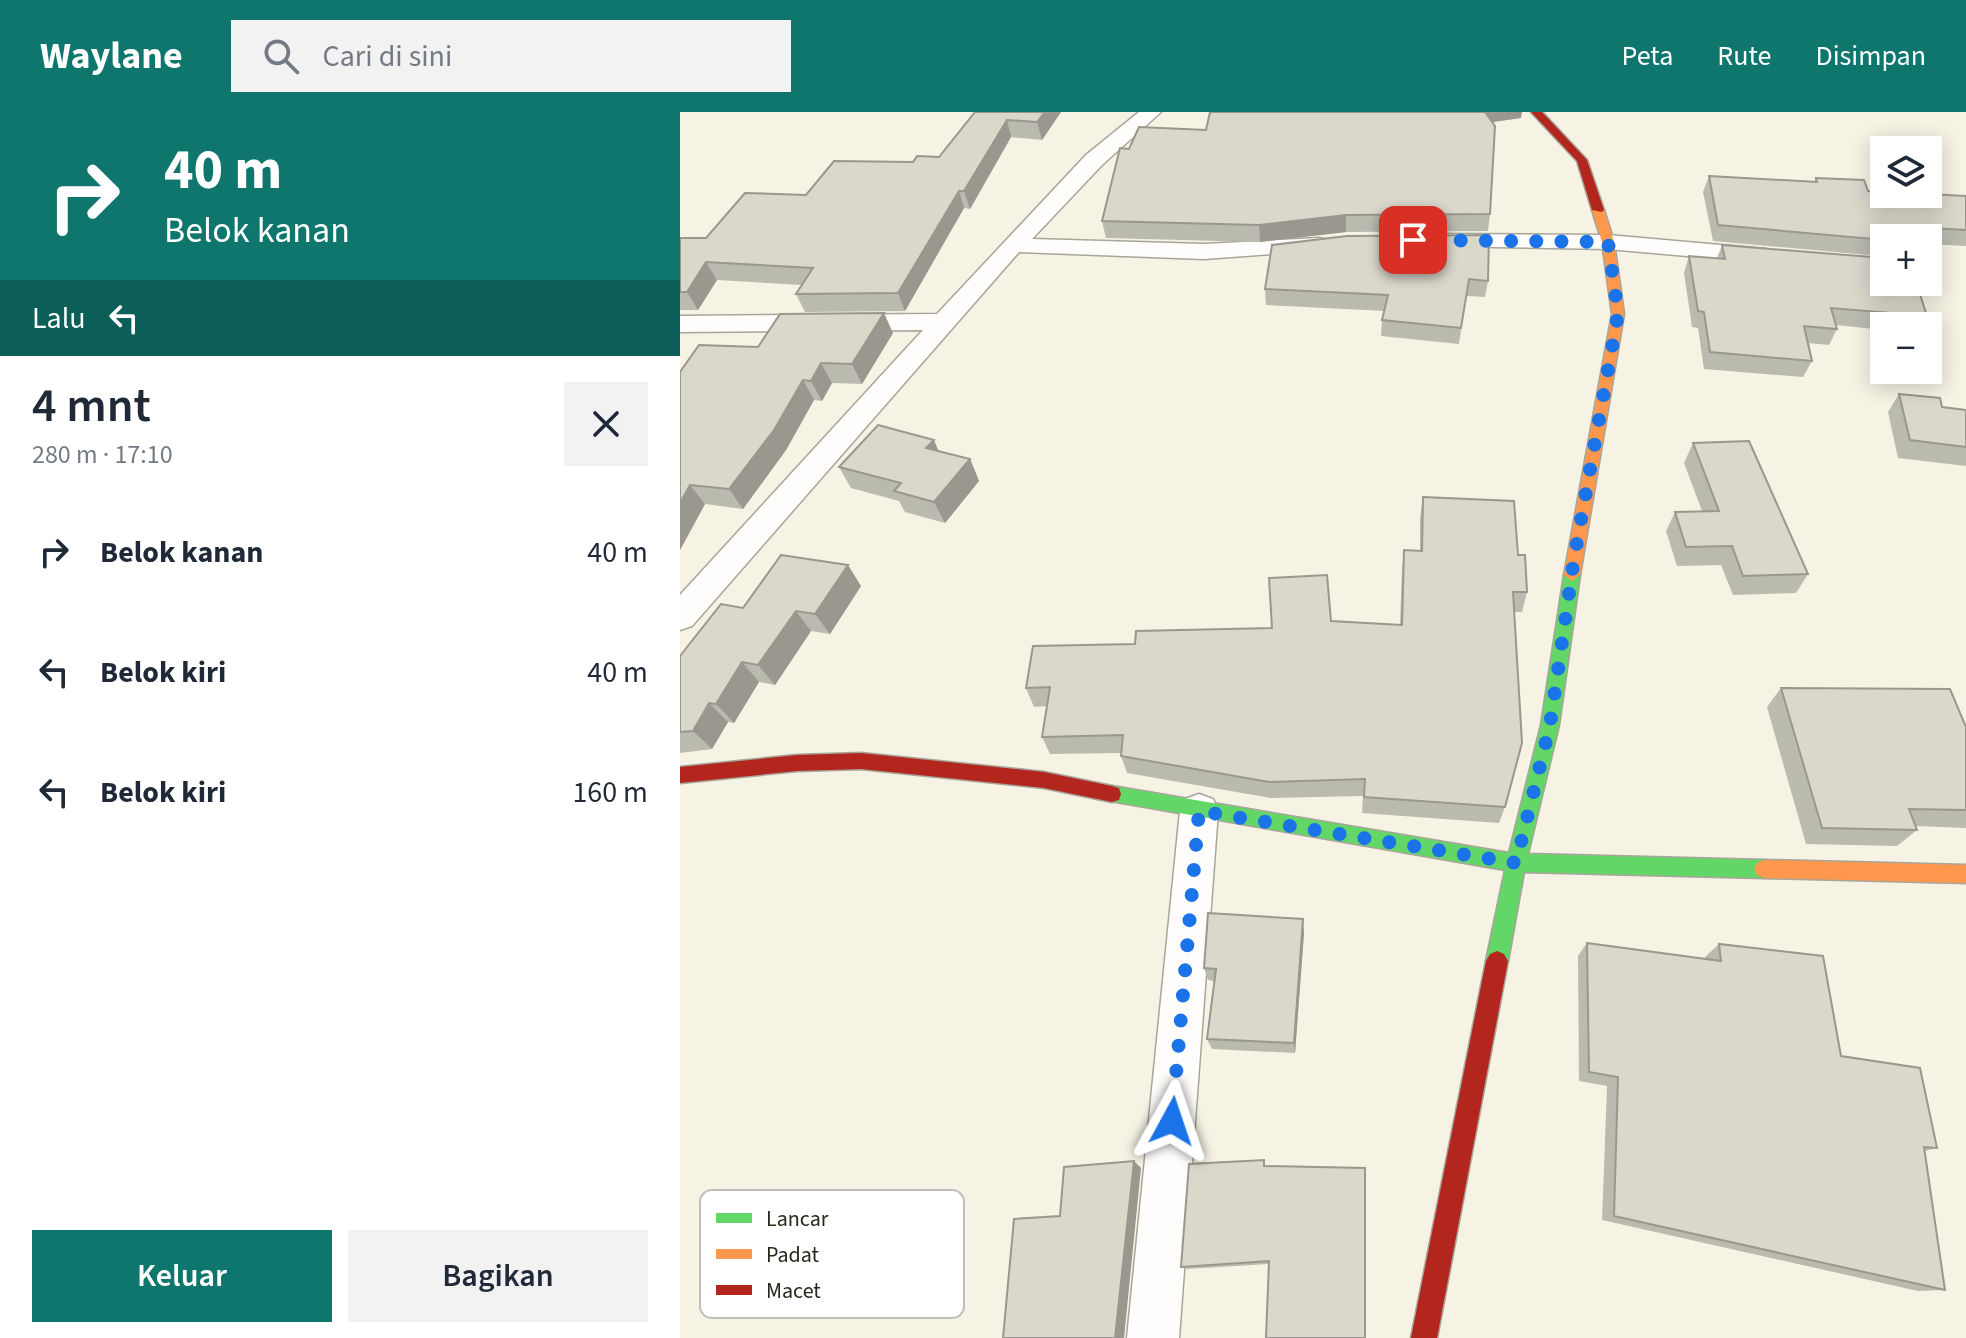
<!DOCTYPE html>
<html lang="id">
<meta charset="utf-8">
<style>
body{margin:0;font-family:"Source Sans 3",sans-serif;background:#f2f2f3;color:#1f2937;height:100vh;display:flex;flex-direction:column;font-size:30px;white-space:nowrap}
*{box-sizing:border-box;margin:0}
p{font-size:26px;color:#747a83}
.icon{flex:none;width:44px;height:44px;fill:none;stroke:currentColor;stroke-width:2;stroke-linecap:round;stroke-linejoin:round}
.map{position:relative;flex:1;overflow:hidden}
.details{display:flex;flex-direction:column;background:#fff;width:680px}
.details>*{flex:none}
.hud{background:#0f766e;color:#fff;overflow:hidden}
.tools{position:absolute;left:1190px;top:24px;display:grid;gap:16px}
.tools a{display:grid;place-items:center;width:72px;height:72px;border-radius:0px;background:#fff;box-shadow:0 4px 20px #0003;font-size:40px}
.pin{position:absolute;display:grid;place-items:center;width:68px;height:68px;color:#fff;margin:-34px;border-radius:16px;box-shadow:0 4px 12px #0006}
.me{position:absolute;width:88px;margin:-44px;rotate:5deg;stroke-linejoin:round;filter:drop-shadow(0 0 6px #0008)}
.turn{display:flex;align-items:center;gap:28px;height:168px;padding:0 32px;font-size:36px}
.turn .icon{width:104px;height:104px;stroke-width:2.5}
.turn b{display:block;font-size:56px;line-height:68px}
.then{display:flex;align-items:center;height:76px;padding:0 32px;background:#0003;gap:16px;font-size:30px}
.round{display:grid;place-items:center;flex:none;width:84px;height:84px;border-radius:0px;background:#f2f2f3}
.headline{display:flex;align-items:center;justify-content:space-between;height:136px;padding:0 32px}
h1{font-size:48px;font-weight:600;line-height:60px}
.cta{display:flex;gap:16px;margin-top:auto;padding:16px 32px}
.cta a{flex:1;height:92px;border-radius:0px;background:#0f766e;color:#fff;font-size:32px;font-weight:600;line-height:92px;text-align:center}
.cta a+a{background:#f2f2f3;color:#1f2937}
ul{padding:0;list-style:none}
li{display:flex;align-items:center;gap:24px;height:120px;padding:0 32px}
li div{flex:1}
li b{display:block;font-size:30px}
li em{font-style:normal}
header{display:flex;align-items:center;gap:48px;box-sizing:border-box;height:112px;padding:0 40px;background:#0f766e;color:#fff}
header strong{font-size:38px}
nav{display:flex;gap:44px;margin-inline-start:auto;font-size:28px}
.search{width:560px;height:72px;background:#f2f2f3;display:flex;align-items:center;gap:20px;box-sizing:border-box;padding:0 28px;border-radius:0px;color:#747a83;font-size:30px}
main{display:flex;flex:1;min-height:0}
.map>svg:first-child{display:block}
</style>
<header>
<strong>Waylane</strong>
<div class="search"><svg class="icon" aria-label="search" viewBox="0 0 24 24"><circle cx="10" cy="10" r="6"/><path d="M15 15l6 6"/></svg>Cari di sini</div>
<nav><a>Peta</a><a>Rute</a><a>Disimpan</a></nav>
</header>
<main>
<section class="details">
<div class="hud">
<div class="turn"><svg class="icon" aria-label="right" viewBox="0 0 24 24"><path d="M7 20v-9h11M14 6l5 5-5 5"/></svg><div><b>40 m</b>Belok kanan</div></div>
<div class="then">Lalu<svg class="icon" aria-label="left" viewBox="0 0 24 24"><path d="M17 20v-9H6M10 6l-5 5 5 5"/></svg></div>
</div>
<div class="headline"><div><h1>4 mnt</h1><p>280 m · 17:10</p></div><a class="round"><svg class="icon" aria-label="close" viewBox="0 0 24 24"><path d="M6 6l12 12M18 6L6 18"/></svg></a></div>
<ul>
<li><svg class="icon" aria-label="right" viewBox="0 0 24 24"><path d="M7 20v-9h11M14 6l5 5-5 5"/></svg><div><b>Belok kanan</b></div><em>40 m</em></li>
<li><svg class="icon" aria-label="left" viewBox="0 0 24 24"><path d="M17 20v-9H6M10 6l-5 5 5 5"/></svg><div><b>Belok kiri</b></div><em>40 m</em></li>
<li><svg class="icon" aria-label="left" viewBox="0 0 24 24"><path d="M17 20v-9H6M10 6l-5 5 5 5"/></svg><div><b>Belok kiri</b></div><em>160 m</em></li>
</ul>
<div class="cta"><a>Keluar</a><a>Bagikan</a></div>
</section>
<div class="map">
<svg width="1286" height="1226" viewBox="0 0 1286 1226">
<rect width="100%" height="100%" fill="#f6f3e5"/>
<g fill="none" stroke-linecap="round" stroke-linejoin="round">
<g stroke="#a8a59a" stroke-width="3">
<g id="street">
<polygon points="459,0 481,0 422,53 352,127 524,132 639,126 647,128 651,133 647,138 524,147 339,140 12,514 0,518 0,483 243,218 0,220 0,204 257,202 406,43"/>
<polygon points="762,122 928,123 1086,137 1098,144 1086,151 928,137 754,134 750,129"/>
<polygon points="519,682 533,687 538,699 499,1226 447,1226 500,699 505,687"/>
</g>
</g>
<g stroke="#a8a59a" stroke-width="3">
<polygon id="fast" points="892,457 900,463 879,613 848,742 1084,748 1091,751 1094,757 1091,763 1084,766 844,760 828,849 824,856 817,859 810,856 806,849 825,758 425,688 423,682 425,676 432,674 829,741 861,613 884,463"/>
</g>
<g stroke="#a8a59a" stroke-width="3">
<g id="slow">
<polygon points="918,95 924,98 934,130 944,202 900,463 892,469 884,463 932,202 922,130 912,98"/>
<polygon points="1084,748 1286,753 1286,771 1084,766 1077,763 1074,757 1077,751"/>
</g>
</g>
<g stroke="#a8a59a" stroke-width="3">
<g id="jam">
<polygon points="851,0 862,0 907,48 924,98 922,100 912,98 897,49"/>
<polygon points="181,641 364,660 432,674 439,676 441,682 439,688 432,690 364,676 181,657 117,659 0,671 0,655 117,643"/>
<polygon points="817,839 824,842 828,849 757,1226 731,1226 806,849 810,842"/>
</g>
</g>
<use href="#street" fill="#fefdfb" fill-rule="evenodd"/>
<use href="#fast" fill="#63d668" fill-rule="evenodd"/>
<use href="#slow" fill="#ff974d" fill-rule="evenodd"/>
<use href="#jam" fill="#b3261e" fill-rule="evenodd"/>
</g>
<g fill="#bbbaaf">
<polygon points="295,0 381,0 362,28 331,25 290,97 284,96 225,199 125,200 116,182 122,173 37,168 18,198 0,198 0,126 26,126 126,83 233,50 259,45"/>
<polygon points="841,6 812,10 810,102 808,119 666,120 580,130 426,126 422,109 449,37 526,18"/>
<polygon points="1029,64 1134,70 1136,66 1188,79 1286,84 1286,134 1248,132 1248,126 1204,126 1204,170 1247,204 1241,214 1204,214 1204,218 1156,213 1157,217 1149,233 1128,231 1132,249 1123,265 1024,257 1018,216 1012,215 1004,161 1009,144 1037,146 1042,133 1203,146 1199,144 1033,129 1023,80"/>
<polygon points="592,133 808,169 805,185 786,184 779,232 701,224 702,208 705,199 586,193 585,177"/>
<polygon points="213,221 182,272 152,271 142,289 134,288 106,338 63,397 25,392 0,438 0,260 78,235"/>
<polygon points="1219,282 1262,295 1286,298 1286,354 1218,346 1208,300"/>
<polygon points="1013,331 1128,462 1116,481 1053,483 1041,453 997,454 986,419 995,400 1022,399 1004,351"/>
<polygon points="258,339 290,347 299,369 265,411 225,400 219,389 171,376 159,355"/>
<polygon points="743,385 838,443 847,480 842,500 834,500 825,695 819,711 682,701 683,684 591,686 447,661 441,644 441,641 370,642 362,625 367,594 354,595 346,576 455,532 651,509 720,513 722,459 724,438 740,439 740,406"/>
<polygon points="181,474 150,522 131,519 95,573 79,570 54,611 48,610 32,637 0,641 0,544 63,496"/>
<polygon points="1101,576 1286,615 1286,716 1235,714 1237,718 1217,734 1126,732 1087,595"/>
<polygon points="624,821 615,941 532,937 527,927 534,869 528,868 524,856"/>
<polygon points="907,831 1025,847 1025,845 1039,832 1161,944 1257,1036 1245,1039 1265,1178 1238,1179 922,1108 927,974 899,969 898,844"/>
<polygon points="584,1048 589,1152 507,1157 501,1155"/>
</g>
<g fill="#99978e">
<polygon points="365,0 381,0 362,28 357,10"/>
<polygon points="800,0 842,0 841,6 799,12"/>
<polygon points="327,8 331,25 290,97 284,79"/>
<polygon points="279,79 284,96 225,199 218,181"/>
<polygon points="666,103 666,120 580,130 579,113"/>
<polygon points="26,150 37,168 18,198 7,180"/>
<polygon points="204,201 213,221 182,272 172,252"/>
<polygon points="141,251 152,271 142,289 131,269"/>
<polygon points="123,268 134,288 106,338 63,397 49,377"/>
<polygon points="254,328 263,350 246,336"/>
<polygon points="290,347 299,369 265,411 254,390"/>
<polygon points="10,373 25,392 0,438 0,391"/>
<polygon points="168,453 181,474 150,522 135,502"/>
<polygon points="116,499 131,519 95,573 78,553"/>
<polygon points="62,550 79,570 54,611 36,592"/>
<polygon points="29,591 48,610 32,637 13,619"/>
<polygon points="623,807 624,821 615,941 614,931"/>
<polygon points="454,1049 461,1056 444,1226 435,1226"/>
</g>
<g fill="#dad8cb" stroke="#99978e" stroke-width="2">
<polygon points="295,0 365,0 357,10 327,8 284,79 279,79 218,181 116,182 133,156 26,150 7,180 0,180 0,126 26,126 65,81 126,83 154,49 233,50 237,44 259,45"/>
<polygon points="530,0 805,0 815,14 810,102 666,103 579,113 422,109 440,36 449,37 459,15 526,18"/>
<polygon points="1029,64 1137,70 1136,66 1184,68 1188,79 1204,80 1204,82 1248,82 1286,84 1286,118 1218,114 1222,126 1204,126 1204,128 1038,113"/>
<polygon points="809,123 808,169 789,167 781,216 702,208 708,183 585,177 592,133 667,124"/>
<polygon points="1042,133 1204,146 1204,170 1236,170 1247,204 1151,196 1157,217 1124,214 1132,249 1030,240 1024,200 1018,199 1009,144 1045,147"/>
<polygon points="204,201 172,252 141,251 131,269 123,268 94,318 49,377 10,373 0,391 0,260 19,233 78,235 100,202"/>
<polygon points="1219,282 1260,286 1262,295 1286,298 1286,335 1230,328"/>
<polygon points="198,313 254,328 246,336 290,347 254,390 214,379 221,371 159,355"/>
<polygon points="1069,329 1128,462 1063,464 1052,434 1006,435 995,400 1039,399 1013,331"/>
<polygon points="743,385 834,389 838,443 845,443 847,480 833,480 842,631 825,695 684,685 685,667 589,670 441,644 443,623 362,625 370,575 346,576 353,534 455,532 456,519 592,516 589,466 647,463 651,509 722,513 724,438 742,439"/>
<polygon points="101,443 168,453 135,502 116,499 78,553 62,550 36,592 29,591 13,619 0,620 0,544 41,492 63,496"/>
<polygon points="1101,576 1270,577 1286,615 1286,698 1229,697 1237,718 1142,716"/>
<polygon points="528,801 623,807 614,931 527,927 536,857 524,856"/>
<polygon points="907,831 1041,849 1039,832 1143,844 1161,944 1240,956 1257,1036 1244,1035 1265,1178 934,1104 938,965 909,960"/>
<polygon points="584,1048 584,1054 685,1056 685,1226 586,1226 589,1149 501,1155 509,1052"/>
<polygon points="454,1049 435,1226 323,1226 334,1107 380,1104 384,1055"/>
</g>
<g fill="none" stroke-linecap="round" stroke-linejoin="round">
<polyline stroke="#1a73e8" stroke-width="14" stroke-dasharray="0 25.2" points="492,1009 519,699 836,751 870,613 894,447 938,202 928,130 733,128"/>
</g>
<rect x="20" y="1078" width="264" height="128" rx="12" fill="#fff" stroke="#bfbebb" stroke-width="2"/>
<rect x="36" y="1101" width="36" height="10" fill="#63d668"/>
<rect x="36" y="1137" width="36" height="10" fill="#ff974d"/>
<rect x="36" y="1173" width="36" height="10" fill="#b3261e"/>
<g font-size="22" fill="#2a271b">
<text x="86" y="1114">Lancar</text>
<text x="86" y="1150">Padat</text>
<text x="86" y="1186">Macet</text>
</g>
</svg>
<div class="tools">
<a><svg class="icon" aria-label="layers" viewBox="0 0 24 24"><path d="M12 4l9 5-9 5-9-5zM3 14l9 5 9-5"/></svg></a>
<a>+</a>
<a>−</a>
</div>
<div class="pin" style="left:733px;top:128px;background:#d93025"><svg class="icon" aria-label="arrive" viewBox="0 0 24 24"><path d="M6 21V4h12l-3 4 3 4H6"/></svg></div>
<svg class="me" style="left:492px;top:1009px" viewBox="-20 -20 40 40"><path d="M0-17L14 15 0 8-14 15z" fill="#1a73e8" stroke="#fff" stroke-width="4"/></svg>
</div>
</main>
